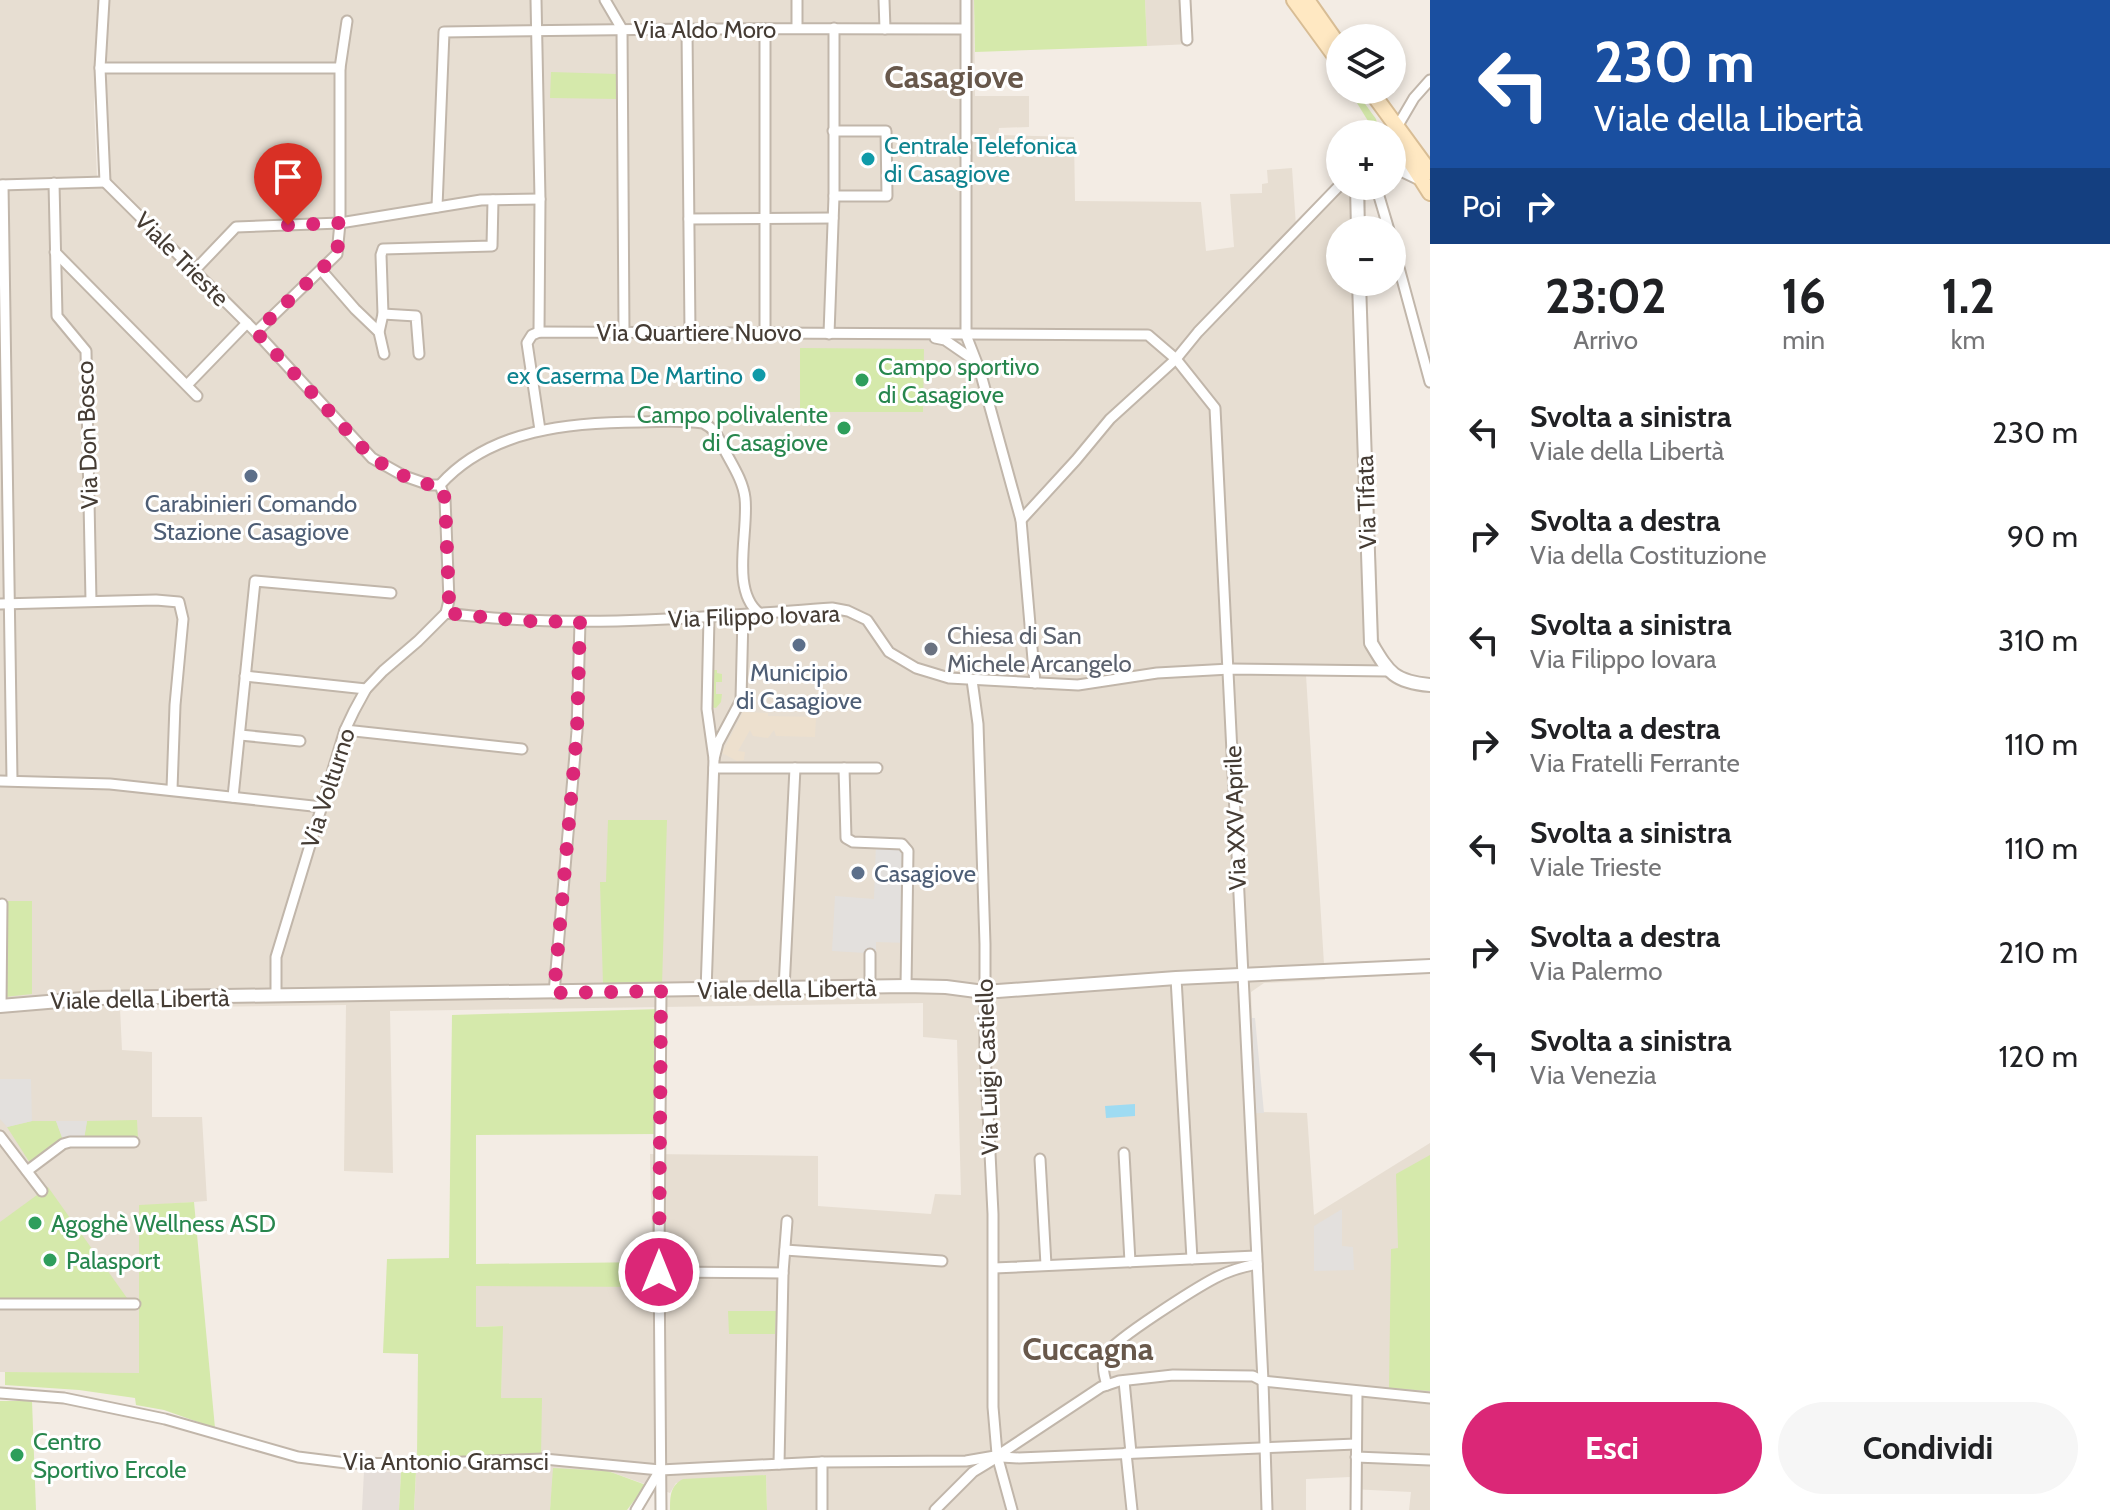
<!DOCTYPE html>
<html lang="it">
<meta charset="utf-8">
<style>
body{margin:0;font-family:Cabin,sans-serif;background:#f6f6f6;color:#202124;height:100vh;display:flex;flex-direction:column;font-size:30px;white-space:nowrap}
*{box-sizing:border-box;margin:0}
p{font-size:26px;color:#757577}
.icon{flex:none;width:44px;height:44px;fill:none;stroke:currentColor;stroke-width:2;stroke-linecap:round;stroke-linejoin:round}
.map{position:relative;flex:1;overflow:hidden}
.details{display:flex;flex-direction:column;background:#fff;width:680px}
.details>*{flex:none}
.hud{background:#1a4fa0;color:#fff;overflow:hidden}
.controls{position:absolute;left:1326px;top:24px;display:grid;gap:16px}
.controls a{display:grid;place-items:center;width:80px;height:80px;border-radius:50%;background:#fff;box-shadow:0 4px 12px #0003;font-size:40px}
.pin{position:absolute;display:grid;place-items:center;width:68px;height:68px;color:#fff;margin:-82px -34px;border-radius:50% 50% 50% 0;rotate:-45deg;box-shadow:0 0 8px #0007}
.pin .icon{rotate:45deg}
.me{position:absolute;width:88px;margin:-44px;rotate:0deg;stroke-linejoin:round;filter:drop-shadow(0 0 6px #0008)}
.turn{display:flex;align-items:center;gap:28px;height:168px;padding:0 32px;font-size:36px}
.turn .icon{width:104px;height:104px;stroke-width:2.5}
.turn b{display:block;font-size:56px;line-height:68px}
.then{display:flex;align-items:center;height:76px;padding:0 32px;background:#0003;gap:16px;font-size:30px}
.eta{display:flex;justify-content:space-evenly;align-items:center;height:136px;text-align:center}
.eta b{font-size:48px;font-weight:700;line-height:56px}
.primary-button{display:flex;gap:16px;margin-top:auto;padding:16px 32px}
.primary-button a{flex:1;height:92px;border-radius:48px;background:#db2777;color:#fff;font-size:32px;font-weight:700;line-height:92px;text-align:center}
.primary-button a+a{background:#f6f6f6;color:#202124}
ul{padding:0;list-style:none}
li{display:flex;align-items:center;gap:24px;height:104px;padding:0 32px}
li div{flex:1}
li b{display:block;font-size:30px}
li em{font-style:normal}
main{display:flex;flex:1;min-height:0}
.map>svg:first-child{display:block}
</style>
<main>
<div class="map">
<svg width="1430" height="1510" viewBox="0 0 1430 1510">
<rect width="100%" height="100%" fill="#f3ece4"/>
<g fill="#e7ded2">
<polygon points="0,0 99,0 94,106 97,178 0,181"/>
<polygon points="106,0 974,0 975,96 1029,96 1029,127 999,128 998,135 1074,137 1075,201 1201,202 1206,251 1234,247 1230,194 1262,193 1262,184 1268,183 1267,170 1292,168 1296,226 1340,180 1340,186 1367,186 1364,230 1340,230 1340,282 1366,282 1379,638 1384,653 1396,668 1384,677 1306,675 1325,980 1264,983 1251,992 1256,1112 1307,1113 1314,1215 1430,1143 1430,1510 1409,1510 1411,1492 1350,1489 1350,1477 1306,1479 1306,1510 767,1510 766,1475 676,1483 670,1493 608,1471 554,1469 550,1510 414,1510 417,1458 541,1456 501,1398 502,1326 476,1327 475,1285 653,1286 650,1154 818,1156 818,1206 931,1214 935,1194 961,1195 957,1040 923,1037 923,1003 390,1011 393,1173 344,1171 346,1005 120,1008 122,1050 152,1052 152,1117 202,1117 207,1201 139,1206 139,1374 0,1372 0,189 107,186"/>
<polygon points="1145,0 1188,0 1191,44 1147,46"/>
</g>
<polygon fill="#e5ded9" points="364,1471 401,1472 399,1510 362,1510"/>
<polygon fill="#ede0ce" points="743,712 768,713 768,716 816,717 815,737 776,736 774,730 768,738 753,736 750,730 738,751 745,752 744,760 737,761 722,753"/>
<g fill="#d5e9ab">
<polygon points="974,0 1145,0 1147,46 975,52"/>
<polygon points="551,72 617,74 618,99 550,98"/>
<polygon points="1349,90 1355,90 1376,119 1379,131 1376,134"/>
<polygon points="800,348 924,349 923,412 800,412"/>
<polygon points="710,670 717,670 717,673 722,674 722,682 716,682 716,694 722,694 721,702 716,708 710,707"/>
<polygon points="608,820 667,820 662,985 603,985 600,882 606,882"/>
<polygon points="6,901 32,901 32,994 5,997"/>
<polygon points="661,1009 660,1134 476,1135 476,1264 653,1262 653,1287 476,1286 476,1327 503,1326 501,1398 542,1398 541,1457 501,1455 417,1458 418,1354 383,1353 387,1259 449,1258 452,1015"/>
<polygon points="137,1120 138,1139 84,1139 87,1121"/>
<polygon points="32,1121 56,1121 63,1140 30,1163 7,1127"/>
<polygon points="1430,1155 1430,1391 1389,1388 1391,1249 1398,1248 1396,1174"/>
<polygon points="48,1187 127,1298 0,1299 0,1222"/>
<polygon points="194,1202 215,1428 164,1410 136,1405 135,1398 79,1390 5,1385 5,1372 139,1373 139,1205"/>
<polygon points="728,1311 776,1311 775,1334 729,1334"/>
<polygon points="0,1401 32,1401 36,1510 0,1510"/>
<polygon points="553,1468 608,1471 646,1485 627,1510 550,1510"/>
<polygon points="416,1471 414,1510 399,1510 401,1472"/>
<path d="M766,1475L767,1510H670C670,1496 670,1486 683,1479Z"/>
</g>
<g fill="#e3e0dd">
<polygon points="876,843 906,847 907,943 876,942 876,987 865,987 866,953 832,951 835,896 874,899"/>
<polygon points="1252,1018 1255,1018 1264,1113 1256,1113"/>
<polygon points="0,1079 31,1079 32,1121 7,1127 0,1119"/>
<polygon points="56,1121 87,1121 84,1139 63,1140"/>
<polygon points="1342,1209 1342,1246 1353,1247 1354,1270 1314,1271 1314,1226"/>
</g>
<polygon fill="#9edbf2" points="1135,1104 1135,1116 1106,1118 1105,1106"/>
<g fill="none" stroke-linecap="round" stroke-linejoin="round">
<g stroke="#c1b6aa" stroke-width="13">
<g id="minor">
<polyline points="104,0 100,68 105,182"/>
<polyline points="536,0 540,199 539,332"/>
<polyline points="605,0 622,29 624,332"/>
<polyline points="797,0 797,28"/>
<polyline points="884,0 885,29"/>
<polyline points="966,0 966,335 980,371 1021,520 1035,683"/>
<polyline points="1185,0 1187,40"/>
<polyline points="687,31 690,332"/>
<polyline points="100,68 340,68"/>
<polyline points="1397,127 1414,98 1430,80"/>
<polyline points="833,131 886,131 887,196 834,196"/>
<polyline points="105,182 256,332 372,458 404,476 430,485 440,485"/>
<polyline points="54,183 57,316 86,351 91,601"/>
<polyline points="0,185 105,182"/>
<polyline points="3,185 12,780"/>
<polyline points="1376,186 1389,230"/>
<path d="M437,207L444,32C618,29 791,28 965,29"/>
<polyline points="689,219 833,218"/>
<polyline points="1392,242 1430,382"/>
<polyline points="55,252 197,396"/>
<polyline points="194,271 236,227 340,223 481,200 540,199"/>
<polyline points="322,271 355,309 379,332"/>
<polyline points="383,314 416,316 419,354"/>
<polyline points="256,332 337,254 340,223 340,68 347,21"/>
<polyline points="765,332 765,29"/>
<polyline points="829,334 834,196 834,28"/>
<polyline points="935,338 945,340 974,360"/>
<polyline points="384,354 379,332 383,314 381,255 383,249 492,246 493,200"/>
<polyline points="187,385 247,323"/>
<polyline points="540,430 527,343 532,335 539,332 1148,335 1176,359 1215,408 1263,1381 1267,1510"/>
<path d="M440,485C490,429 572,422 641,422C662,421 683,420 703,423C716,429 719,439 725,451C733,466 743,481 745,498C749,531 730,590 759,613"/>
<polyline points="440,485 445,499 449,600 446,613"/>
<polyline points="1021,520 1076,460 1110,419 1176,359 1198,332 1340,185"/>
<polyline points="0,604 156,600 179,602 183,619 175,705 172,789"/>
<path d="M446,613C574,630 704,617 832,608L848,611L867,620L889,652L916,668L949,678L1078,685L1157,673L1230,669L1388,671"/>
<polyline points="709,617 707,709 714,759 718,743 741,700 743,615"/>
<polyline points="245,676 366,689"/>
<polyline points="972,680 978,724 985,944 985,1052 993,1214 993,1407 997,1454"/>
<polyline points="345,730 522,749"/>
<polyline points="240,735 300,741"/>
<polyline points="714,768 877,768"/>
<polyline points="844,768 846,838 853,842 902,844 908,851 906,986"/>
<polyline points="0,781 110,784 322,807"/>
<polyline points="233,797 255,581 391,593"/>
<polyline points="870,954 870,987"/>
<polyline points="1176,978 1192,1259"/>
<polyline points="784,989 795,768"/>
<polyline points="706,991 714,759"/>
<polyline points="554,993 577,731 580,622"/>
<polyline points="276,996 276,957 345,730 354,711 366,689 383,671 418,641 446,613"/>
<polyline points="1,1006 2,904"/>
<polyline points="0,1136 42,1191"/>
<polyline points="1124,1153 1130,1262"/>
<polyline points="1040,1159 1046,1265"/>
<polyline points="27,1171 63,1144 70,1142 134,1142"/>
<polyline points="785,1250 942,1261"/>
<polyline points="994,1268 1256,1256"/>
<polyline points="659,1272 783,1273 787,1221"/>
<polyline points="0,1304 135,1304"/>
<polyline points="1124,1381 1131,1453"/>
<path d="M1107,1385C1104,1376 1101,1363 1106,1354C1115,1339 1196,1288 1215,1278C1228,1271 1242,1267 1257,1264"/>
<polyline points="0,1393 64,1398 165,1419 298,1457 346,1463 412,1464 544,1459 660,1470 822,1462 966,1461 995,1456"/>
<polyline points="1126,1453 1132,1510"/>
<polyline points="1000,1454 1101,1387 1119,1381 1173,1375 1253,1376 1263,1381 1430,1398"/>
<polyline points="1001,1457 1019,1458 1356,1444"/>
<polyline points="1356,1457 1430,1460"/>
<polyline points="998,1459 1012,1510"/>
<polyline points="779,1464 783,1273"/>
<polyline points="636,1510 660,1470"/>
<polyline points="661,1510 659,1258 661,991"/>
<polyline points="822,1510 822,1462"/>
<polyline points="935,1510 973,1472 996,1458"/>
<polyline points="1356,1510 1357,1392"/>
</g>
</g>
<g stroke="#c1b6aa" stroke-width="16">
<g id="tertiary">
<polyline points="1392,168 1400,169 1421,179"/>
<polyline points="1357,186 1358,230"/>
<path d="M1359,282L1371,643C1389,673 1394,682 1430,685"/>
<polyline points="0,1006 95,998 906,986 946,987 984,992 1176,978 1430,966"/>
</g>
</g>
<g stroke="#d8bd95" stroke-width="18">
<g id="secondary">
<polyline points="1294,0 1340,63"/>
<polyline points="1307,0 1335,40"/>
<polyline points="1370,90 1430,172"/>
<polyline points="1397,141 1430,193"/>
</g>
</g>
<use href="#minor" stroke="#fff" stroke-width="9"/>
<use href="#tertiary" stroke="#fff" stroke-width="12"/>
<use href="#secondary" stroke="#ffe8c2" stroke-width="14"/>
</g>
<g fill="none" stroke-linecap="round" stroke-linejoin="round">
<polyline stroke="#db2777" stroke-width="14" stroke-dasharray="0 25.2" points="288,225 340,223 337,254 256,332 372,458 404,476 430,485 440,485 445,499 449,600 446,613 521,621 580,622 577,731 554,993 661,991 659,1272"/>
</g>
<g fill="#0f9aa8" stroke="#fff" stroke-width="3">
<circle cx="868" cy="159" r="8"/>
<circle cx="759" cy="375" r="8"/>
</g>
<g fill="#2e9e5b" stroke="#fff" stroke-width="3">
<circle cx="862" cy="380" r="8"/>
<circle cx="844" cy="428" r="8"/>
<circle cx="35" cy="1223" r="8"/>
<circle cx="50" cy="1260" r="8"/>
<circle cx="17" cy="1455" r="8"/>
</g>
<g fill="#5c6f8a" stroke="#fff" stroke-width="3">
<circle cx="251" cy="476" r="8"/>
<circle cx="799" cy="645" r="8"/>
<circle cx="858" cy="873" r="8"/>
</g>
<circle fill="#6b7280" stroke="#fff" stroke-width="3" cx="931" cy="649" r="8"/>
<g text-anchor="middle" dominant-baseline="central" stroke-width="6" stroke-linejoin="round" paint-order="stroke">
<g font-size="24" fill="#453c34" stroke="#fff">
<text x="705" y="29">Via Aldo Moro</text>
<text transform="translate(182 259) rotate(45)">Viale Trieste</text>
<text x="699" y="332">Via Quartiere Nuovo</text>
<text transform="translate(87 435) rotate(-92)">Via Don Bosco</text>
<text transform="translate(1366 502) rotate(-92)">Via Tifata</text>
<text transform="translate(754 616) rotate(-2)">Via Filippo Iovara</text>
<text transform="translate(328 788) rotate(-72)">Via Volturno</text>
<text transform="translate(1235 818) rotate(-92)">Via XXV Aprile</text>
<text transform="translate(787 989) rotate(-1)">Viale della Libertà</text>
<text transform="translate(140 999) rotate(-1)">Viale della Libertà</text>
<text transform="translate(987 1067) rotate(-92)">Via Luigi Castiello</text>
<text x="446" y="1461">Via Antonio Gramsci</text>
</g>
<g font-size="24" fill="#0d838f" stroke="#fff" text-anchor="start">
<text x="884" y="145">Centrale Telefonica<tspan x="884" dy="28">di Casagiove</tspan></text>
<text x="743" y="375" text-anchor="end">ex Caserma De Martino</text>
</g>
<g font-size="24" fill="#27864d" stroke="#fff" text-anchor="start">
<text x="878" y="366">Campo sportivo<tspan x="878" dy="28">di Casagiove</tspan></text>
<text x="828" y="414" text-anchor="end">Campo polivalente<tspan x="828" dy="28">di Casagiove</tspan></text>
<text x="51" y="1223">Agoghè Wellness ASD</text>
<text x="66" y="1260">Palasport</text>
<text x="33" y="1441">Centro<tspan x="33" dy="28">Sportivo Ercole</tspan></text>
</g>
<g font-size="24" fill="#4e5e75" stroke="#fff">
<text x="251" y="503">Carabinieri Comando<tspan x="251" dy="28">Stazione Casagiove</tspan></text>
<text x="799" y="672">Municipio<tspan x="799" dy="28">di Casagiove</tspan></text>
<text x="874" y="873" text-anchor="start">Casagiove</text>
</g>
<g font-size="24" fill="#5b616d" stroke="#fff" text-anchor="start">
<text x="947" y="635">Chiesa di San<tspan x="947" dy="28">Michele Arcangelo</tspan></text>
</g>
<g font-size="32" font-weight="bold" fill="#68584b" stroke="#fff">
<text x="954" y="76">Casagiove</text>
<text x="1088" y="1348">Cuccagna</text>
</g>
</g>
</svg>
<div class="controls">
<a><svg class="icon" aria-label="layers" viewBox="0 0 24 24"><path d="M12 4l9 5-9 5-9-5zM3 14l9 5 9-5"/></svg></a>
<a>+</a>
<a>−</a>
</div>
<div class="pin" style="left:288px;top:225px;background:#d93025"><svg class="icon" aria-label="arrive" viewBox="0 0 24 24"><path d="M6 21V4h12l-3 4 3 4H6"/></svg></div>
<svg class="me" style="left:659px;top:1272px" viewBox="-20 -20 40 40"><circle r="17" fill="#db2777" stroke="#fff" stroke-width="3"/><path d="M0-11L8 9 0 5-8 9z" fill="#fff"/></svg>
</div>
<section class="details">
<div class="hud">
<div class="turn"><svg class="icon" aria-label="left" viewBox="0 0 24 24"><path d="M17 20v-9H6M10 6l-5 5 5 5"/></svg><div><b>230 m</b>Viale della Libertà</div></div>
<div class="then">Poi<svg class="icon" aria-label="right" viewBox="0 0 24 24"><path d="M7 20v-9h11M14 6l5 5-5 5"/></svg></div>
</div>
<div class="eta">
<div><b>23:02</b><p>Arrivo</p></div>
<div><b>16</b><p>min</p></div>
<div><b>1.2</b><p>km</p></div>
</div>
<ul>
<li><svg class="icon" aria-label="left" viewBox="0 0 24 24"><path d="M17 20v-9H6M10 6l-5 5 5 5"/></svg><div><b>Svolta a sinistra</b><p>Viale della Libertà</p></div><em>230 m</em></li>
<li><svg class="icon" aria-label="right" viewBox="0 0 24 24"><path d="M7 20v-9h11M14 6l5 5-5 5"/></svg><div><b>Svolta a destra</b><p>Via della Costituzione</p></div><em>90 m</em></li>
<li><svg class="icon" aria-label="left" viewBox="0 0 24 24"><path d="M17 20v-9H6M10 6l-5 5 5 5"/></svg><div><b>Svolta a sinistra</b><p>Via Filippo Iovara</p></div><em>310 m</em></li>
<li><svg class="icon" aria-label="right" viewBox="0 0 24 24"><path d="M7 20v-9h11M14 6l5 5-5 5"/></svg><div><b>Svolta a destra</b><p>Via Fratelli Ferrante</p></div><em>110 m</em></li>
<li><svg class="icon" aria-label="left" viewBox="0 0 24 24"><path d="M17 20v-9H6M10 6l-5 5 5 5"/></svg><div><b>Svolta a sinistra</b><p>Viale Trieste</p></div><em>110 m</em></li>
<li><svg class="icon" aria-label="right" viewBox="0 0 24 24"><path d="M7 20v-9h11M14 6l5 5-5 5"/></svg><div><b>Svolta a destra</b><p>Via Palermo</p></div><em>210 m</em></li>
<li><svg class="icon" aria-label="left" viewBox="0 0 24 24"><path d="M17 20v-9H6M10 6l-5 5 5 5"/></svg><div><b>Svolta a sinistra</b><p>Via Venezia</p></div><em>120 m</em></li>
</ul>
<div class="primary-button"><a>Esci</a><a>Condividi</a></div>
</section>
</main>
